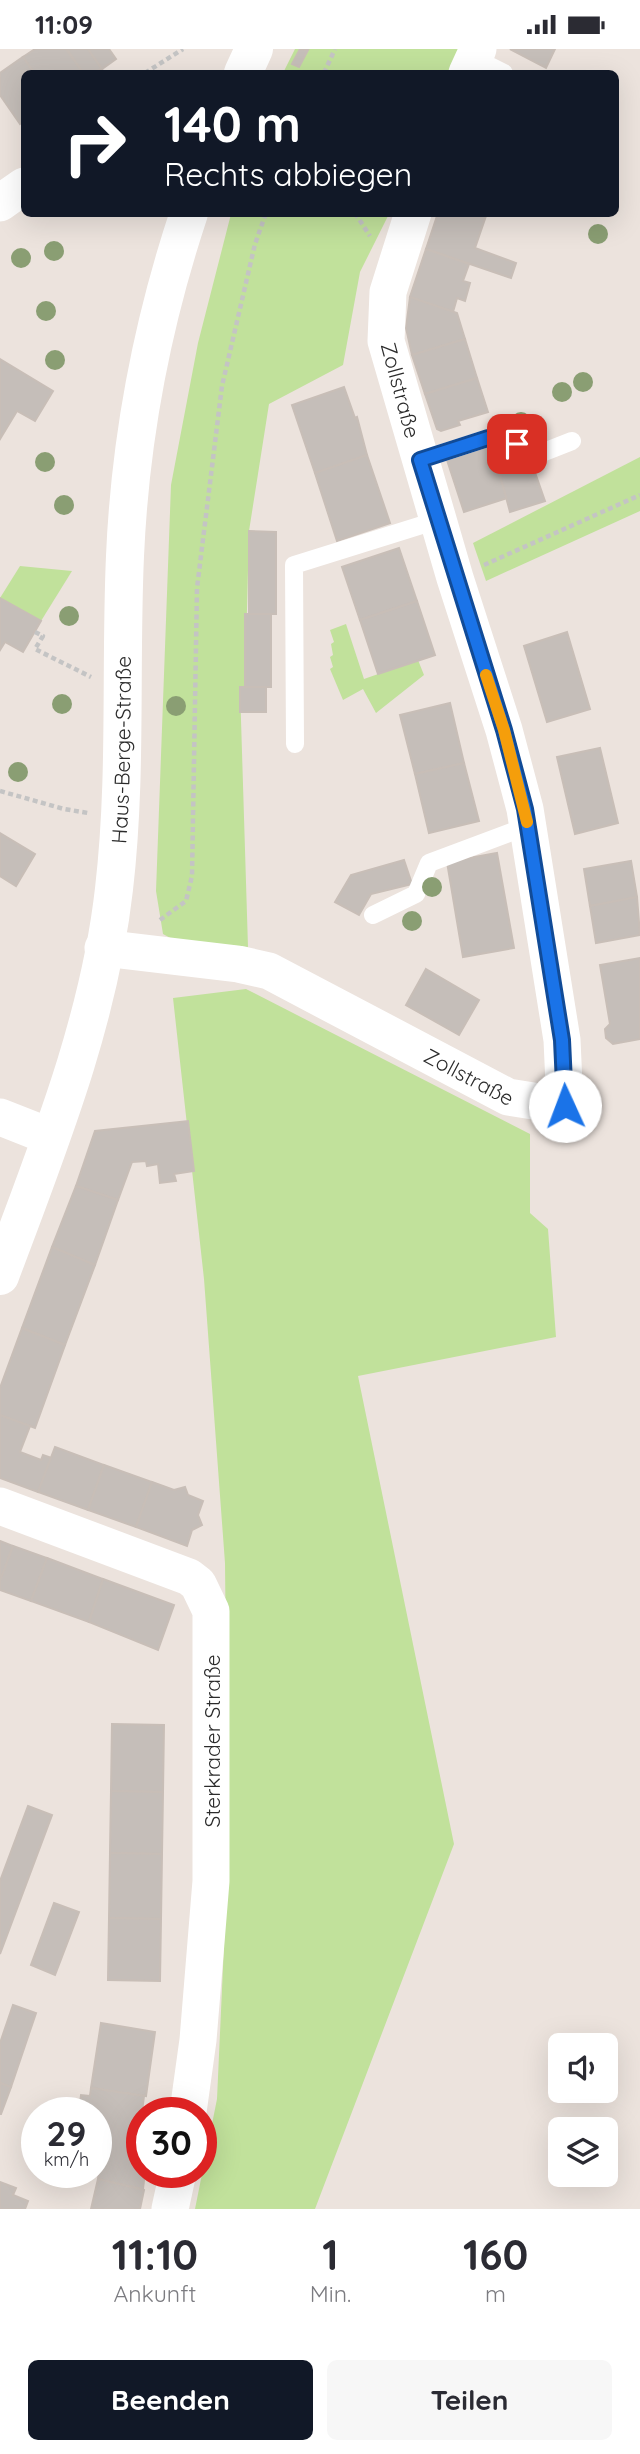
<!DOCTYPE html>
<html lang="de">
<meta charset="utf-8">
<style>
body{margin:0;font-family:Quicksand,sans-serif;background:#f7f7f7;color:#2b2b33;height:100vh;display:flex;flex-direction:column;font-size:26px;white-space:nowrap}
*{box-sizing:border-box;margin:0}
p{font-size:23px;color:#7c7c81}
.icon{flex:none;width:38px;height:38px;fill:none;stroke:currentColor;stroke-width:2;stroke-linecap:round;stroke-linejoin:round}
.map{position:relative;height:2160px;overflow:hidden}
.sheet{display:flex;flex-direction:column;background:#fff;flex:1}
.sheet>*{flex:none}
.top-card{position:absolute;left:21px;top:21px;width:598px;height:147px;border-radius:10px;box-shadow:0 7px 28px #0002;background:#111827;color:#fff;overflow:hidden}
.tools{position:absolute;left:548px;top:1984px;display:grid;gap:14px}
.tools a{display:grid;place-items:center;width:70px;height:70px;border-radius:10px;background:#fff;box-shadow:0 7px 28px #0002;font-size:35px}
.speed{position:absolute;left:21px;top:2048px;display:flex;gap:14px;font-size:35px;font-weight:700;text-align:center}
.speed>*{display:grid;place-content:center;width:91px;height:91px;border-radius:50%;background:#fff;box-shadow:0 7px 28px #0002;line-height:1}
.speed small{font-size:18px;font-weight:400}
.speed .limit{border:10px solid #d22;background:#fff;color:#111}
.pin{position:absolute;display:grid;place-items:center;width:60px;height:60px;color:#fff;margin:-30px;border-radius:14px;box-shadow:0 4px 10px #0006}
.me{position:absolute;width:77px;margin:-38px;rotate:358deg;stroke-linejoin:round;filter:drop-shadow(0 0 5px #0008)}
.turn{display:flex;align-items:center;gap:24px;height:147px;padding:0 28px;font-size:32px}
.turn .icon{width:91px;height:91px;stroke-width:2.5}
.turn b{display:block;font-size:49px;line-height:60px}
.eta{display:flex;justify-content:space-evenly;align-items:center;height:119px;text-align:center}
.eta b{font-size:42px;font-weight:700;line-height:49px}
.button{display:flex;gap:14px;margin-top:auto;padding:14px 28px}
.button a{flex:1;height:80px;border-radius:10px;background:#111827;color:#fff;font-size:28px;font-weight:700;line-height:80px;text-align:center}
.button a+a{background:#f7f7f7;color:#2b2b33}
.status{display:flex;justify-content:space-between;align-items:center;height:49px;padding:0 35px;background:#fff;direction:ltr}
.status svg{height:19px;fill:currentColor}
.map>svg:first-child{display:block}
</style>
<div class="status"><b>11:09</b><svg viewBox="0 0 49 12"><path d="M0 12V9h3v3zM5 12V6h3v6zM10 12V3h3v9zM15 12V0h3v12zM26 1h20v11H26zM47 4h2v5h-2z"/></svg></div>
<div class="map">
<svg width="640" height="2160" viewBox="0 0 640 2160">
<rect width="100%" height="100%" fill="#ece3dd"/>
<g fill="#c1e19b">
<polygon points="295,0 469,0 457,24 283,24"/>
<polygon points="231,165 389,165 360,223 343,316 269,355 249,482 245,638 240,638 248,898 174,891 163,885 156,842 171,436 198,294"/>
<polygon points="640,408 640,462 486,532 473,494"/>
<polygon points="20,517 72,522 41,572 0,549"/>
<polygon points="346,575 364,630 418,611 424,626 376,664 363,640 343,651 330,620 333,618 330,608 333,606 331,595 334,593 330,581"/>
<polygon points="246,940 530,1085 530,1164 548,1180 556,1288 358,1327 454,1795 315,2160 195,2160 217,2050 228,1808 225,1514 204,1230 173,949"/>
</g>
<g fill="#c5beb9" stroke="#c8beb7" stroke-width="2">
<polygon points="35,0 66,0 83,24 34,24 23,8"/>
<polygon points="67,0 88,0 102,20 94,24 83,24"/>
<polygon points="88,0 109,0 116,10 102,20"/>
<polygon points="300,0 308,1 299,18 292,15"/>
<polygon points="510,0 555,0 546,19"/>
<polygon points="23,8 34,24 24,24 24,71 20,75 0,46 0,24"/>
<polygon points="438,164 487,164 475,199 516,214 511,229 426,200"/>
<polygon points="426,200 469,215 463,232 470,234 465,252 457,249 453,263 410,248"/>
<polygon points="410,248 457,264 465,290 412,306 406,279"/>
<polygon points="465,290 477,329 425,345 412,306"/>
<polygon points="0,310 53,342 35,372 17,362 0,390"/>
<polygon points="477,329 488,363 458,372 460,376 441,382 437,380 425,345"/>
<polygon points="344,338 355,369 357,368 367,406 315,424 292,356"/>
<polygon points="490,397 507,449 464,463 447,411"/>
<polygon points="367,406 390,474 337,492 315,424"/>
<polygon points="531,412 545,452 510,463 499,422"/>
<polygon points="249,482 276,483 276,565 249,565"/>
<polygon points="399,499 417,552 360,571 342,518"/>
<polygon points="0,549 41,572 23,603 5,593 0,601"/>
<polygon points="417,552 435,606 378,625 360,571"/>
<rect x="245" y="565" width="26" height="73"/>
<polygon points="567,583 590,660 547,673 524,597"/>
<rect x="240" y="638" width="26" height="25"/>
<polygon points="450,654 464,714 415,725 400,666"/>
<polygon points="600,699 618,774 575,785 557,708"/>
<polygon points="464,714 479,772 429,784 415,725"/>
<polygon points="0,784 35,805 16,837 0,827"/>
<polygon points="497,804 514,899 463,908 447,813"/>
<polygon points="404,811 412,835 371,845 359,866 335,853 351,826"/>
<polygon points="631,812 637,848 590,857 584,820"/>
<polygon points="637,848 640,886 596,894 590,857"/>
<polygon points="640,909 640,990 613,995 606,989 605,980 610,975 600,916"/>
<polygon points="426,920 479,951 459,986 406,956"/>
<polygon points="188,1072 194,1122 174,1125 176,1132 160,1134 158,1115 147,1117 146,1112 132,1113 118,1151 76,1137 95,1082"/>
<polygon points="76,1137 118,1151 95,1216 52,1198"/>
<polygon points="52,1198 95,1216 65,1296 22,1279"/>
<polygon points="22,1279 65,1296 35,1379 0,1366 0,1339"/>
<polygon points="0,1366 30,1377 20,1403 41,1411 43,1406 52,1409 38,1443 0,1429"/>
<polygon points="55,1398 104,1416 88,1461 38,1443"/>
<polygon points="104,1416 152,1433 136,1478 88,1461"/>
<polygon points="152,1433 174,1441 185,1438 188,1446 203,1452 198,1466 202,1476 192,1481 187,1497 136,1478"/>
<polygon points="0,1492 13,1497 0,1532"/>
<polygon points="13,1497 47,1509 31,1552 0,1541 0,1532"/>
<polygon points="47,1509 103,1530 89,1573 31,1552"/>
<polygon points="103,1530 174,1556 158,1601 89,1573"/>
<polygon points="112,1675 164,1676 163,1743 111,1742"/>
<polygon points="111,1742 163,1743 162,1805 110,1804"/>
<polygon points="28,1757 52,1766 0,1905 0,1832"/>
<polygon points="110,1804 162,1805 161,1870 109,1869"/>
<polygon points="54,1854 79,1863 55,1926 31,1916"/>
<polygon points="109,1869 161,1870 160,1932 108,1931"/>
<polygon points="13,1956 36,1964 11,2038 0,2034 0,1994"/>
<polygon points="101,1974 155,1983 146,2047 91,2039"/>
<polygon points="0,2034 11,2038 1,2065 0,2065"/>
<polygon points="91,2039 144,2047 140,2078 142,2123 145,2123 143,2140 98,2130 102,2101 96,2100 96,2063 79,2063 81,2046 90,2047"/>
<polygon points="98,2130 144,2141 140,2160 91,2160"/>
<polygon points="0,2133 16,2139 13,2146 28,2152 25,2160 0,2160"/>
</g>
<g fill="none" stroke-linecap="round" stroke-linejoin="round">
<g stroke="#c4c4c4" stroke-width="4.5" stroke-dasharray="5 3.5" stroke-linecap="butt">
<polyline points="145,24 183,0"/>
<polyline points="324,24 335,0"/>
<polyline points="355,164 370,187"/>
<polyline points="484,516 640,446"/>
<polyline points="35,583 43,587 35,600 91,628"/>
<polyline points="0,742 64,760 88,764"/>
<polyline points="160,871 186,852 192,827 197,539 222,337 255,195 266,164"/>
</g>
<g stroke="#fff" stroke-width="18">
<polyline points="474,9 504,24"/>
<polyline points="420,411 488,389 544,403 572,392"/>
<polyline points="295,695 294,516 438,471"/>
<polyline points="373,866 416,845 429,814 528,777"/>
</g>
<g stroke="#fff" stroke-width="37">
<polyline points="467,24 478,0"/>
<polyline points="0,154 24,137"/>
<path id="s1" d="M103,899L238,915L269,922L508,1048L565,1057L562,991L525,760L504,681L455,529L386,292L388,243L413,164"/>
<polyline points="0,1068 51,1088"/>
<polyline points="0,1457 189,1528 198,1535 211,1562 211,1832 198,1991 188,2063"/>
<polyline points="170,2160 178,2123"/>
</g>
<g stroke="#fff" stroke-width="38">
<polyline points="243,24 254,0"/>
<path id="s2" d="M0,1227C47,1101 99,974 114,840C127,729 120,618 125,507C130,391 152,275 189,164"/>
</g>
</g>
<g fill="#8a9e73">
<circle cx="598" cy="185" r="10"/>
<circle cx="54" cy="202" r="10"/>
<circle cx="21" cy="209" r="10"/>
<circle cx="46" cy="262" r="10"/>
<circle cx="55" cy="311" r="10"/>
<circle cx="583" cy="333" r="10"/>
<circle cx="562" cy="343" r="10"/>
<circle cx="521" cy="373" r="10"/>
<circle cx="45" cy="413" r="10"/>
<circle cx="64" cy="456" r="10"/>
<circle cx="69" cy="567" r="10"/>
<circle cx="62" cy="655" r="10"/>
<circle cx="176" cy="657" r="10"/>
<circle cx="18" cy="723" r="10"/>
<circle cx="432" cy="838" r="10"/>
<circle cx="412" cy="872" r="10"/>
</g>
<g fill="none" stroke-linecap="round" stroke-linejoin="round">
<g stroke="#114b97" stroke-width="18">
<polyline id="route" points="517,395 488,389 420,411 504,681 525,760 562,991 565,1057"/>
</g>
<use href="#route" stroke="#1a73e8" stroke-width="12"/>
<polyline stroke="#f59e0b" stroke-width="12" points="486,626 504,681 527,773"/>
</g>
<g text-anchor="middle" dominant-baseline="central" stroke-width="6" stroke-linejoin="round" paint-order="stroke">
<g font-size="21" fill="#2b2b2b" stroke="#fff">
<text transform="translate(401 341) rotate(75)">Zollstraße</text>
<text stroke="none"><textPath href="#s2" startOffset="544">Haus-Berge-Straße</textPath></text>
<text stroke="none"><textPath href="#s1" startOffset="394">Zollstraße</textPath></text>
<text transform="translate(212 1692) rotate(-90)">Sterkrader Straße</text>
</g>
</g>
</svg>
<div class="tools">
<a><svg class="icon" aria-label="sound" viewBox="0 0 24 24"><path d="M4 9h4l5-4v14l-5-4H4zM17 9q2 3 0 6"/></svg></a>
<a><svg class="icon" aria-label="layers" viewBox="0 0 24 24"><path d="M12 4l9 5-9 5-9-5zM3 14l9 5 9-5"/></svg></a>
</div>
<div class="speed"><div>29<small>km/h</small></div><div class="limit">30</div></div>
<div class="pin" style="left:517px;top:395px;background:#d93025"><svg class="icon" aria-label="arrive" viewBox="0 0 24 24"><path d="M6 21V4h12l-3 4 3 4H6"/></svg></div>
<svg class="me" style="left:565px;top:1057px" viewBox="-20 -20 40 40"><circle r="19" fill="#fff"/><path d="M0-13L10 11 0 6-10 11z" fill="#1a73e8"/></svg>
<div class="top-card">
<div class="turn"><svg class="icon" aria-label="right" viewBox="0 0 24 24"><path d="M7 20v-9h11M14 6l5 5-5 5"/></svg><div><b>140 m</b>Rechts abbiegen</div></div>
</div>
</div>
<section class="sheet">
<div class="eta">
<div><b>11:10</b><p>Ankunft</p></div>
<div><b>1</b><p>Min.</p></div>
<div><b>160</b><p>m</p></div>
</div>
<div class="button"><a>Beenden</a><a>Teilen</a></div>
</section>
